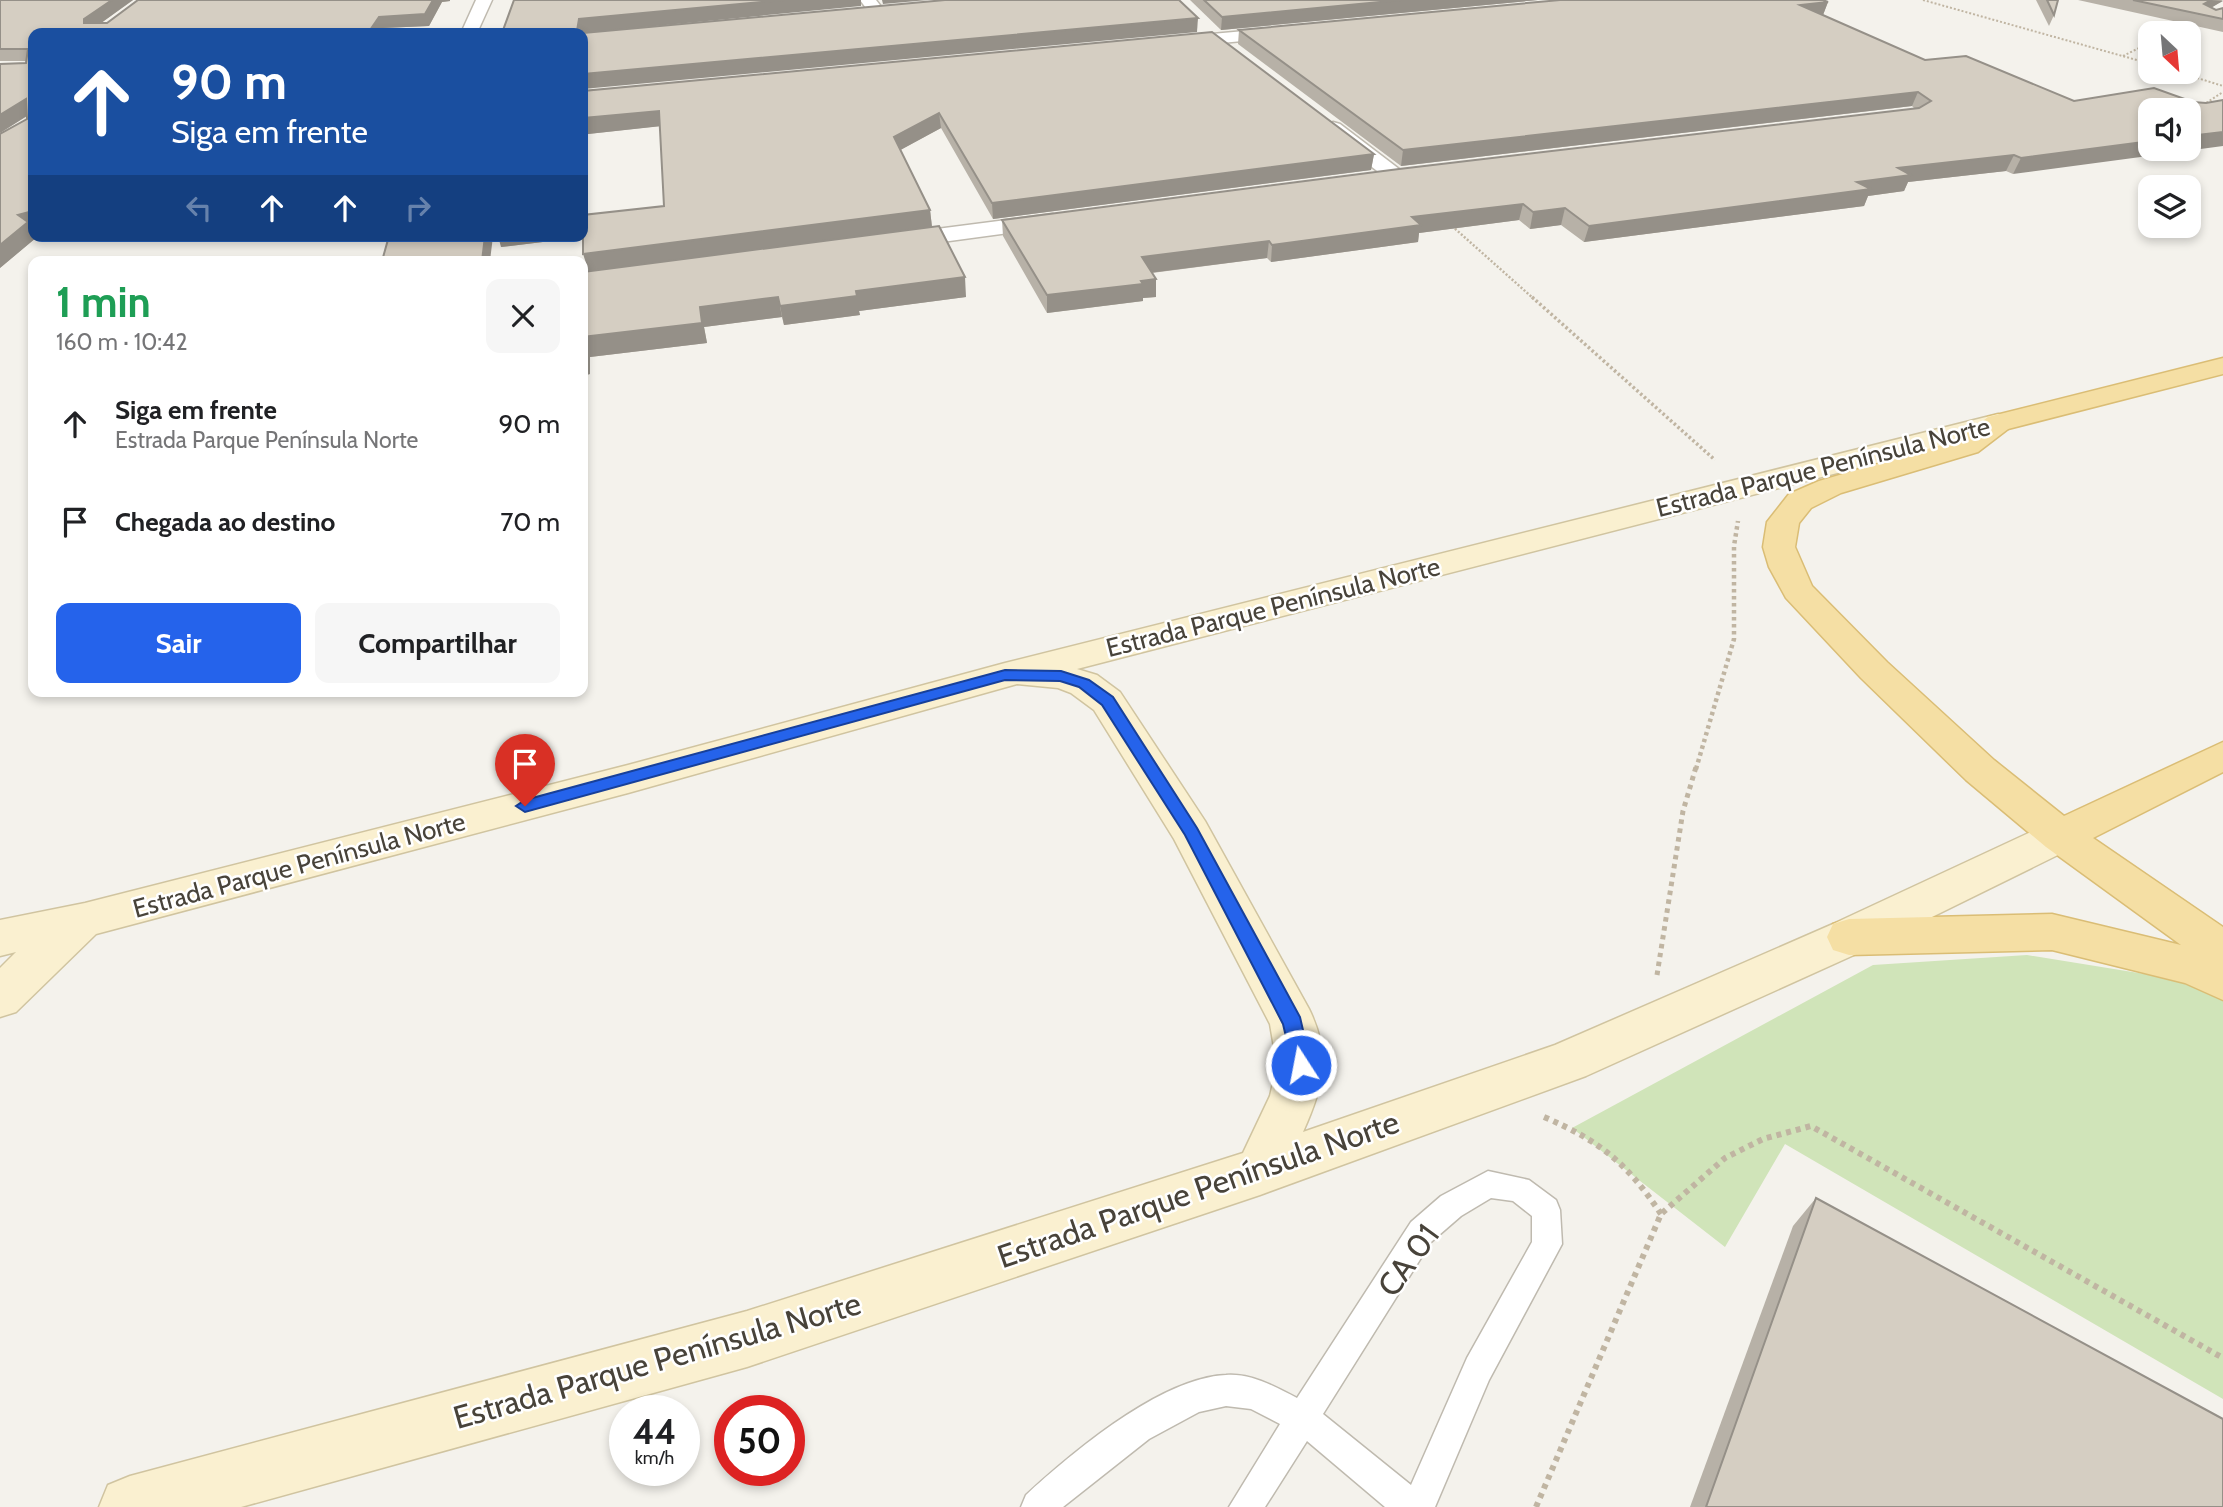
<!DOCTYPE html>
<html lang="pt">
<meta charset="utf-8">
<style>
body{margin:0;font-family:Cabin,sans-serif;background:#f6f6f6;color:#202124;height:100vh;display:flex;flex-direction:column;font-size:26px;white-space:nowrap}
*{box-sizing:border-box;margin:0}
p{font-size:23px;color:#757577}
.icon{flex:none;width:38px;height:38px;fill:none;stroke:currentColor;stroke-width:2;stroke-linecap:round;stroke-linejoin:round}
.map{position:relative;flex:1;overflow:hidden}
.side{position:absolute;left:28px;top:256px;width:560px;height:441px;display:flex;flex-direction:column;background:#fff;border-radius:14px;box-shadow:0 4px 10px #0003}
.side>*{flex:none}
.top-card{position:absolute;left:28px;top:28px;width:560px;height:214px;border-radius:14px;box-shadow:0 4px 10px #0003;background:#1a4fa0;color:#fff;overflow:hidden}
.needle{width:46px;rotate:154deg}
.controls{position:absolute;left:2138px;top:21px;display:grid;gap:14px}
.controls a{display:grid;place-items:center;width:63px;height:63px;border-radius:14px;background:#fff;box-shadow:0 4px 10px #0003;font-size:35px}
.speed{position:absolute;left:609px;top:1395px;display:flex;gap:14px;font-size:35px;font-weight:700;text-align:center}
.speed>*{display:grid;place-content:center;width:91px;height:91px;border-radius:50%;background:#fff;box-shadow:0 4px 10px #0003;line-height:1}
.speed small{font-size:18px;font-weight:400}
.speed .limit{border:10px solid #d22;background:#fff;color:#111}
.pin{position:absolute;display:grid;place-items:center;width:60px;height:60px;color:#fff;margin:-72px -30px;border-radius:50% 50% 50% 0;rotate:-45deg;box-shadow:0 0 7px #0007}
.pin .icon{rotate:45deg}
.me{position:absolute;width:77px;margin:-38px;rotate:349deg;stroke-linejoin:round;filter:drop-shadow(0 0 5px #0008)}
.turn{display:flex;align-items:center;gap:24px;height:147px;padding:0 28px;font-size:32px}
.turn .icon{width:91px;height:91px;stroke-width:2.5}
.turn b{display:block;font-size:49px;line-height:60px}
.lanes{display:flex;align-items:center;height:66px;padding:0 28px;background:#0003;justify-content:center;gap:35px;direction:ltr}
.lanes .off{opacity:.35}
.round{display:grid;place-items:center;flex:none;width:74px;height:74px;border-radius:14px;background:#f6f6f6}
.head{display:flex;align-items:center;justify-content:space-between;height:119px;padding:0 28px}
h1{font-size:42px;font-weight:700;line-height:52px;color:#1e9e55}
.cta{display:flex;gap:14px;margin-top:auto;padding:14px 28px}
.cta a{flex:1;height:80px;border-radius:14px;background:#2563eb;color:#fff;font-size:28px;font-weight:700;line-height:80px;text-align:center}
.cta a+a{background:#f6f6f6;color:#202124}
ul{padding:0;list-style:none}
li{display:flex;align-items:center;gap:21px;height:98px;padding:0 28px}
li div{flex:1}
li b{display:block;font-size:26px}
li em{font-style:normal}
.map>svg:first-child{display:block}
</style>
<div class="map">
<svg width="2223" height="1507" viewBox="0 0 2223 1507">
<rect width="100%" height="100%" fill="#f4f2ec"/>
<polygon fill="#d0e4b9" points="2027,955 2188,981 2223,998 2223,1399 1785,1144 1725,1247 1572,1128 1873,965"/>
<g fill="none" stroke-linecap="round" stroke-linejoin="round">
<g stroke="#bfbaaf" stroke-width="3">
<path id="lane" d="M1488,1171L1529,1180L1556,1200L1560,1210L1562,1244L1489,1380L1435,1507H1385L1307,1441L1265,1507H1229L1280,1424L1251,1409L1226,1406L1199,1412L1149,1439L1063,1507H1021L1026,1495C1073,1452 1161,1378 1226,1375C1251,1373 1276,1387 1297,1398L1411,1222L1441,1196ZM1491,1198L1513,1201L1532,1216V1242L1467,1358L1411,1485L1323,1414L1431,1242L1461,1216Z"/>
</g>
<g stroke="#bfbaaf" stroke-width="3">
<g id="street">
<polygon points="476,0 492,0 477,33 461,33"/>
<polygon points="860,0 876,0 886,13 878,18 872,16"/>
<polygon points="1290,27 1298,32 1296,36 1168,48 1159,43 1168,38"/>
<polygon points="1333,122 1340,124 1403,172 1407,176 1403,180 1389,180 1326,132 1323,128"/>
<polygon points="1053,214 1064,221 1061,226 890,249 882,247 878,242 882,237 890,235"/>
</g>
</g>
<g stroke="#d0c4a0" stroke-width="3">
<path id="secondary" d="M1998,414L2008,417L2012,423L2008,429L1077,669L1097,675L1120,692L1205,821L1309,1009C1332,1056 1323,1087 1303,1132L1555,1045L1833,924L2046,825L2060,821L2074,825L2080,836L2074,847L1865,950L1586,1076L1260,1195L747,1367L241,1507H99L108,1485L130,1476L747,1311L1243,1153L1270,1096L1277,1065L1270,1024L1174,839L1094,710L1071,693L1058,688L1017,684L628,793L96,934L16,1012L0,1017V968L16,952L0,956V920L85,903L628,765L1005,663Z"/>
</g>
<g stroke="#dabd75" stroke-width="3">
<polygon id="primary" points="2223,358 2223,374 2008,429 1978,452 1841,493 1811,508 1799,523 1795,547 1812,586 1887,662 1994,760 2064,816 2223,742 2223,772 2093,838 2223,927 2223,1000 2185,983 2052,950 1849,955 1833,950 1827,937 1833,924 1849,919 2052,914 2181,945 2046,847 1966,780 1861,678 1786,598 1769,567 1763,547 1767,522 1789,494 1819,481 1958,440 1988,417"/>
</g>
<g stroke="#c0b5a2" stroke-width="2" stroke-dasharray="2 2" stroke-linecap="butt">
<polyline points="1923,0 2151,64"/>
<polyline points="2170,33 2193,22"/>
<polyline points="2123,56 2151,42"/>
<polyline points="2178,72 2223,86"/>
<polyline points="2203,105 2223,92"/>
</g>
<polyline stroke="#c0b5a2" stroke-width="2.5" stroke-dasharray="2 2" stroke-linecap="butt" points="1452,226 1534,299"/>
<polyline stroke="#c0b5a2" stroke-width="3.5" stroke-dasharray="2.5 2.5" stroke-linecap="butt" points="1532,297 1715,460"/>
<polyline stroke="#c0b5a2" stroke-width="4.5" stroke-dasharray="3.5 3.5" stroke-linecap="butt" points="1696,769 1734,639 1734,546 1738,521"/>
<polyline stroke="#c0b5a2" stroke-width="5" stroke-dasharray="4.5 4.5" stroke-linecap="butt" points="1657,975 1683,811 1696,767"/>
<g stroke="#c0b5a2" stroke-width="6" stroke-dasharray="5 5" stroke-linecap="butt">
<path d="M1544,1117C1600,1141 1627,1163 1661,1214"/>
<polyline points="1536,1507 1661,1214 1725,1158 1763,1139 1811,1126 2223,1358"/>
</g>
<use href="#lane" fill="#fff" fill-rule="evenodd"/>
<use href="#street" fill="#fff" fill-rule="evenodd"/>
<use href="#secondary" fill="#faf0d0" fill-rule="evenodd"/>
<use href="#primary" fill="#f5dfa4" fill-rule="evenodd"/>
</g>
<g fill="#b7b1a7" fill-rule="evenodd">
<polygon points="0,0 133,0 101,23 107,23 138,0 450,1 442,2 429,26 383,28 33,33 31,228 33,236 37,237 0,268 27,119 27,116 0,133 26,61 0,61"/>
<polygon points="1190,0 1538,0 1221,30"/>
<polygon points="1560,0 1824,0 1828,2 1823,15 1925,60 2074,101 2013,174 2006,171 1908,182 1904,191 1868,196 1864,206 1584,242 1561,225 1530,229 1519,220 1419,233 1418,242 1271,262 1267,258 1152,273 1156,297 1143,298 1143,301 1047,313 1003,236 1002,220 1915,109 1912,106 1401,166 1238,44 1239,30"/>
<polygon points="2036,0 2058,0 2054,15 2049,26"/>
<polygon points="2078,0 2223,0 2211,8 2216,10 2223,8 2223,32"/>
<path d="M1212,32L1374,154L1371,170L993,219L941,128L900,150L930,210L932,227L966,297L859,311L860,315L784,325L782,317L704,327L707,343L590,357V374L586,375L585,429H583V272L588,271L583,237L501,247L583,91ZM660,126L664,206L585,215L588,134Z"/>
<polygon points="1816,1198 2223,1507 1690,1507 1793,1226"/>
</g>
<g fill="#959088">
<polygon points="112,0 133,0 90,31 84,23 84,19"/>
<polygon points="433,0 450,0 450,1 442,2 429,26 383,28 380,33 368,33 379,17"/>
<polygon points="784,0 861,0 861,6 583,33 577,33 577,31 579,19"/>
<polygon points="882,0 928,0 883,4"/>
<polygon points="1401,0 1538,0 1221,30 1222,17"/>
<polygon points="1817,0 1824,0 1823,2 1828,2 1823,15 1800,5"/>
<polygon points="2211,0 2223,1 2198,15 2204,4"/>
<polygon points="1198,18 1197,32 583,89 583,74"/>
<polygon points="1918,92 1912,106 1401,166 1403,150"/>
<polygon points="26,99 33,112 0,133 0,115"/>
<polygon points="659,111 662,126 588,134 584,237 501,247 498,236 583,236 584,118"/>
<polygon points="939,113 941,128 895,153 894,137"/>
<polygon points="2223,132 2223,146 2013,174 2021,158 2151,141 2151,149 2189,149 2189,136"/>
<polygon points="1374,154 1371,170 993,219 992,203"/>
<polygon points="2014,155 2006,171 1908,182 1904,191 1868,196 1864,206 1584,242 1589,226 1857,182 1898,168"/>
<polygon points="1523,204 1519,220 1419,233 1418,242 1271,262 1272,245 1412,217"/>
<polygon points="1565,208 1561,225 1530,229 1533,212"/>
<polygon points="930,210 932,227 589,272 583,254"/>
<polygon points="33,211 33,228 31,228 33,232 33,236 37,237 0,268 0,245 18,215"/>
<polygon points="485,236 493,236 490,261 482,261"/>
<polygon points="1269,241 1267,258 1141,274 1142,257"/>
<polygon points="965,277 966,297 859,311 860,315 784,325 780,306 856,291"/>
<polygon points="1156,279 1156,297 1143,298 1143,301 1047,313 1047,295"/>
<polygon points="778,297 782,317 704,327 707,343 590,357 590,374 586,375 585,429 583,429 583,337 700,307"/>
</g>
<g fill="#d5cec2" stroke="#959088" stroke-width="2">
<polygon points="0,0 112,0 84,19 84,23 107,23 138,0 433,0 425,14 379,17 368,33 33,33 33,211 18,215 28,222 0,245 0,134 27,119 26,99 0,115 0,64 26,63 28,49 0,49"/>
<polygon points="514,0 784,0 579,19 577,31 579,33 502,33"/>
<polygon points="945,0 1179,0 1198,18 583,74 583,33"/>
<polygon points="1204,0 1401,0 1222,17"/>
<polygon points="1560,0 1823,0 1828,2 1800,5 1925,60 1966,56 2074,101 2154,88 2193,102 2206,103 2223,100 2223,132 2189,136 2189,110 2151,110 2151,141 2021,158 2014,155 1898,168 1911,175 1857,182 1871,189 1589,226 1565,208 1533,212 1523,204 1412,217 1421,225 1272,245 1269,241 1142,257 1156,279 1141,281 1143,284 1047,295 1002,220 1399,169 1919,108 1931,101 1918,92 1403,150 1239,30"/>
<polygon points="2047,0 2058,0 2054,15"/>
<polygon points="2133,0 2211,0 2204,4 2216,10 2223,8 2223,19"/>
<polygon points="1212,32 1374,154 992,203 939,113 894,137 930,210 583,254 583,215 664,206 659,111 584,118 583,140 583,91"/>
<polygon points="939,226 965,277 856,291 857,296 780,306 778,297 700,307 702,323 583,337 584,354 583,354 583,272"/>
<polygon points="389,236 485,236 482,261 382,261"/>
<polygon points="1816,1198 2223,1419 2223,1507 1706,1507"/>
</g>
<polygon fill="#2563eb" stroke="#184099" stroke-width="2" points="1005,670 1061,671 1089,680 1113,697 1197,828 1300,1017 1311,1065 1308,1071 1301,1073 1294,1071 1283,1024 1185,835 1102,705 1079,687 1060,681 1005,680 525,812 516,806 525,800"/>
<g text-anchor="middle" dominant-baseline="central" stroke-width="5" stroke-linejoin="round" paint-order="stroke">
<g font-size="26" fill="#48433a" stroke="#fff">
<text transform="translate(1823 467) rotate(-14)">Estrada Parque Península Norte</text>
<text transform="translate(1273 607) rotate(-14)">Estrada Parque Península Norte</text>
<text transform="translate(299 865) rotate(-15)">Estrada Parque Península Norte</text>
</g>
<g font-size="32" fill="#48433a" stroke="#fff">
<text transform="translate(1198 1189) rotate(-19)">Estrada Parque Península Norte</text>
<text transform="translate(1408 1260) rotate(-54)">CA 01</text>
<text transform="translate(657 1360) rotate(-16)">Estrada Parque Península Norte</text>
</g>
</g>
</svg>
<div class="controls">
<a><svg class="needle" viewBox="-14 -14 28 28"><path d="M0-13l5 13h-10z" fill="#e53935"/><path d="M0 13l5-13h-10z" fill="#757577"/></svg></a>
<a><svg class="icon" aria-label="sound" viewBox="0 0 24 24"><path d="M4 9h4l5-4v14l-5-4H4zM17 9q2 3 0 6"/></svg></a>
<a><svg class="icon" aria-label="layers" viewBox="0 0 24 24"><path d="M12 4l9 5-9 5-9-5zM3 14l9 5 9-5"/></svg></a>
</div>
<div class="speed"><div>44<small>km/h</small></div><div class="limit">50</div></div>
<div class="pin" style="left:525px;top:806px;background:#d93025"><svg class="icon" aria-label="arrive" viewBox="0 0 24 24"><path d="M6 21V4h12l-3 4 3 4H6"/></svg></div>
<svg class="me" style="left:1301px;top:1065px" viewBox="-20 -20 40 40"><circle r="17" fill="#2563eb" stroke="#fff" stroke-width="3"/><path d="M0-11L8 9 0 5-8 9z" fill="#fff"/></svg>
<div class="top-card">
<div class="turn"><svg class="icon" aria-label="ahead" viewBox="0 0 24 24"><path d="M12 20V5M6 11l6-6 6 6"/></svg><div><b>90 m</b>Siga em frente</div></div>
<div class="lanes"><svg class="icon off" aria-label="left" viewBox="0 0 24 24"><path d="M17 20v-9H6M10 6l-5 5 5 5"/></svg><svg class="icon" aria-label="ahead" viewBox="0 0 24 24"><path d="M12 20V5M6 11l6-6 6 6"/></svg><svg class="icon" aria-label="ahead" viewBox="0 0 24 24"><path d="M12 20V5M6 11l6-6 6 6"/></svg><svg class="icon off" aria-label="right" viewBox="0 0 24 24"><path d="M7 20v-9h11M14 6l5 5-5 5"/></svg></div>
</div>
<section class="side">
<div class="head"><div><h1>1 min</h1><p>160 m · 10:42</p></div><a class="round"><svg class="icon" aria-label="close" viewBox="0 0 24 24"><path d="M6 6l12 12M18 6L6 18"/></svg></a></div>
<ul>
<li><svg class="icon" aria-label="ahead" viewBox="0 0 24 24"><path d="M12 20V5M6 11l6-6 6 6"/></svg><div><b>Siga em frente</b><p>Estrada Parque Península Norte</p></div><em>90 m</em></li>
<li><svg class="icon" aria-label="arrive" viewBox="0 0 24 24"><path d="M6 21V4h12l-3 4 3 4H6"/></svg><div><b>Chegada ao destino</b></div><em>70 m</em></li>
</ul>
<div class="cta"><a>Sair</a><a>Compartilhar</a></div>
</section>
</div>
